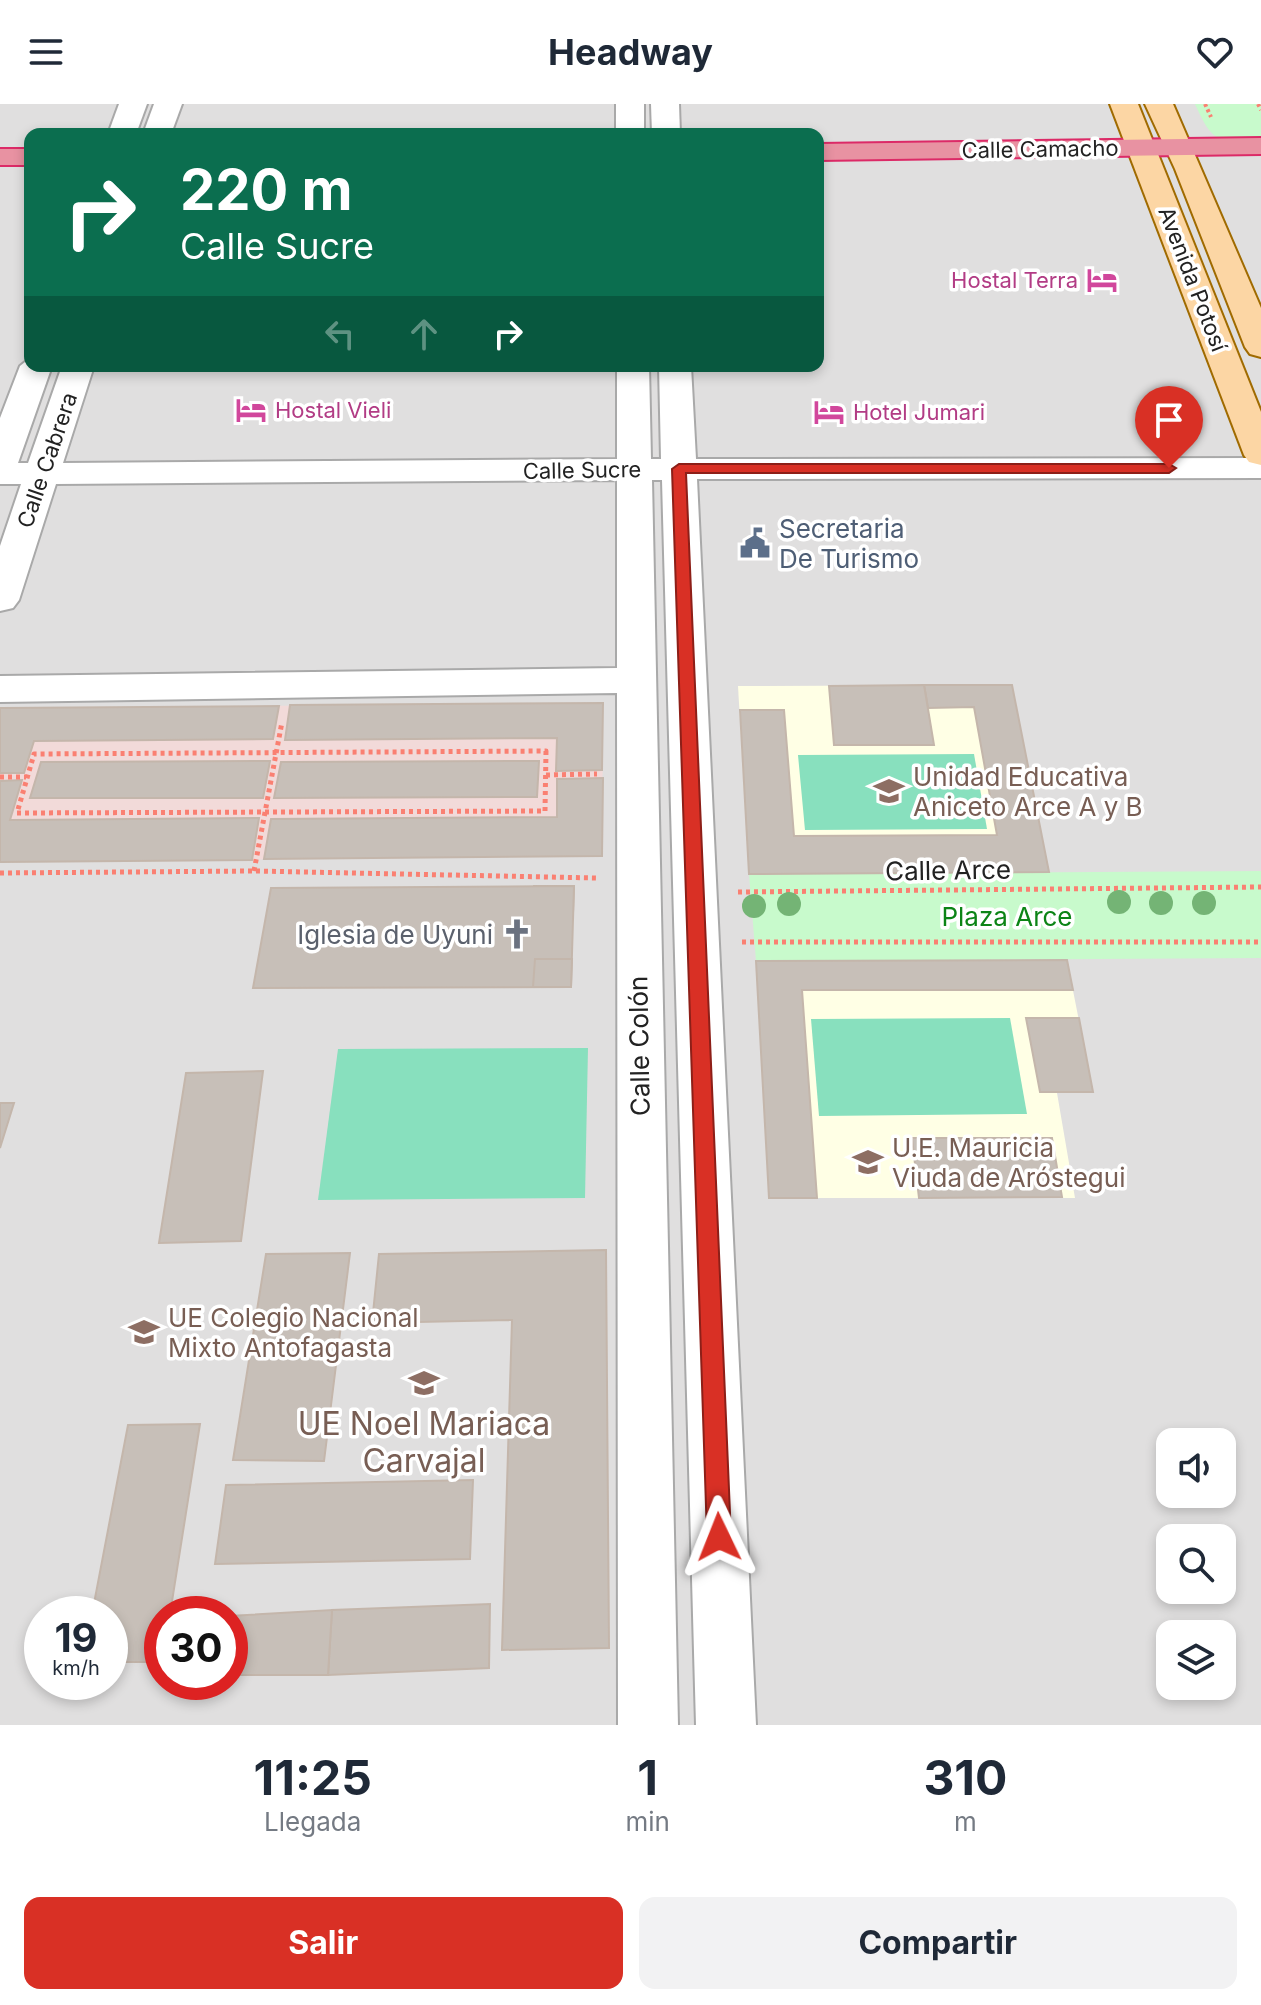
<!DOCTYPE html>
<html lang="es">
<meta charset="utf-8">
<style>
body{margin:0;font-family:Inter,sans-serif;background:#f2f2f3;color:#1f2937;height:100vh;display:flex;flex-direction:column;font-size:30px;white-space:nowrap}
*{box-sizing:border-box;margin:0}
p{font-size:26px;color:#747a83}
.icon{flex:none;width:44px;height:44px;fill:none;stroke:currentColor;stroke-width:2;stroke-linecap:round;stroke-linejoin:round}
.map{position:relative;height:1621px;overflow:hidden}
.panel{display:flex;flex-direction:column;background:#fff;flex:1}
.panel>*{flex:none}
.banner{position:absolute;left:24px;top:24px;width:800px;height:244px;border-radius:16px;box-shadow:0 4px 12px #0003;background:#0b6e4f;color:#fff;overflow:hidden}
.buttons{position:absolute;left:1156px;top:1324px;display:grid;gap:16px}
.buttons a{display:grid;place-items:center;width:80px;height:80px;border-radius:16px;background:#fff;box-shadow:0 4px 12px #0003;font-size:40px}
.speed{position:absolute;left:24px;top:1492px;display:flex;gap:16px;font-size:40px;font-weight:700;text-align:center}
.speed>*{display:grid;place-content:center;width:104px;height:104px;border-radius:50%;background:#fff;box-shadow:0 4px 12px #0003;line-height:1}
.speed small{font-size:20px;font-weight:400}
.speed .limit{border:12px solid #d22;background:#fff;color:#111}
.pin{position:absolute;display:grid;place-items:center;width:68px;height:68px;color:#fff;margin:-82px -34px;border-radius:50% 50% 50% 0;rotate:-45deg;box-shadow:0 0 8px #0007}
.pin .icon{rotate:45deg}
.me{position:absolute;width:88px;margin:-44px;rotate:358deg;stroke-linejoin:round;filter:drop-shadow(0 0 6px #0008)}
.turn{display:flex;align-items:center;gap:28px;height:168px;padding:0 24px;font-size:36px}
.turn .icon{width:104px;height:104px;stroke-width:2.5}
.turn b{display:block;font-size:56px;line-height:68px}
.lanes{display:flex;align-items:center;height:76px;padding:0 24px;background:#0003;justify-content:center;gap:40px;direction:ltr}
.lanes .off{opacity:.35}
.eta{display:flex;justify-content:space-evenly;align-items:center;height:136px;text-align:center}
.eta b{font-size:48px;font-weight:700;line-height:56px}
.button{display:flex;gap:16px;margin-top:auto;padding:16px 24px}
.button a{flex:1;height:92px;border-radius:16px;background:#d93025;color:#fff;font-size:32px;font-weight:700;line-height:92px;text-align:center}
.button a+a{background:#f2f2f3;color:#1f2937}
header{display:flex;justify-content:space-between;align-items:center;height:104px;padding:0 24px;background:#fff;font-size:36px;font-weight:700}
.map>svg:first-child{display:block}
</style>
<header><svg class="icon" aria-label="menu" viewBox="0 0 24 24"><path d="M4 6h16M4 12h16M4 18h16"/></svg>Headway<svg class="icon" aria-label="heart" viewBox="0 0 24 24"><path d="M12 20l-8-8c-3-5 5-10 8-4 3-6 11-1 8 4z"/></svg></header>
<div class="map">
<svg width="1261" height="1621" viewBox="0 0 1261 1621">
<rect width="100%" height="100%" fill="#f2efe9"/>
<path fill="#e0dfdf" fill-rule="evenodd" d="M0,0H1261V1621H0ZM30,30H818V262H30ZM1170,1338H1222V1390H1170ZM1170,1434H1222V1486H1170ZM42,1510H110V1578H42ZM162,1510H230V1578H162ZM1170,1530H1222V1582H1170Z"/>
<polygon fill="#f2dad9" points="603,599 602,752 0,758 0,604"/>
<g fill="#ffffe5">
<polygon points="1012,581 1049,768 749,770 738,582"/>
<polygon points="1067,856 1093,988 1057,989 1075,1094 769,1094 756,857"/>
</g>
<g fill="#c8facc">
<path d="M1195,0H1261V36C1217,36 1214,42 1195,0Z"/>
<polygon points="1261,767 1261,854 756,857 749,770"/>
</g>
<g fill="#88e0be">
<polygon points="974,650 987,725 805,726 798,651"/>
<polygon points="1010,914 1027,1010 819,1012 811,915"/>
<polygon points="588,944 585,1094 318,1096 338,945"/>
</g>
<g fill="#c7bfb8" stroke="#c4b6ab" stroke-width="2">
<polygon points="924,581 1012,581 1049,768 749,770 740,606 784,606 794,732 997,731 974,603 928,604"/>
<polygon points="924,581 934,641 834,641 829,582"/>
<polygon points="603,599 602,666 556,667 557,634 285,636 290,601"/>
<polygon points="279,602 273,635 34,637 24,669 0,669 0,604"/>
<polygon points="270,657 263,694 30,694 41,658"/>
<polygon points="539,657 537,693 274,694 281,658"/>
<polygon points="603,674 602,752 264,755 271,715 557,713 557,675"/>
<polygon points="22,676 10,716 259,714 252,756 0,758 0,677"/>
<polygon points="534,782 574,782 573,809 533,809"/>
<polygon points="574,782 571,883 253,884 271,784"/>
<polygon points="535,855 572,855 571,883 533,883"/>
<polygon points="1067,856 1073,886 802,886 817,1094 769,1094 756,857"/>
<polygon points="1026,914 1079,914 1093,988 1040,988"/>
<polygon points="263,967 241,1137 159,1139 186,969"/>
<polygon points="0,999 14,999 0,1044"/>
<polygon points="912,1034 1052,1034 1062,1093 919,1094"/>
<polygon points="606,1146 609,1544 502,1546 512,1216 372,1219 379,1150"/>
<polygon points="350,1149 324,1357 233,1356 266,1150"/>
<polygon points="200,1320 170,1510 162,1510 162,1558 110,1558 110,1510 92,1510 128,1321"/>
<polygon points="473,1376 470,1455 215,1460 226,1381"/>
<polygon points="490,1500 489,1564 328,1571 332,1506"/>
<polygon points="332,1506 328,1571 230,1571 230,1512"/>
</g>
<g fill="none" stroke-linecap="round" stroke-linejoin="round">
<g stroke="#a9a9a9" stroke-width="4">
<g id="minor">
<polygon points="119,0 147,0 136,30 108,30"/>
<polygon points="154,0 182,0 171,30 143,30"/>
<rect x="616" y="0" width="28" height="30"/>
<polygon points="651,0 679,0 680,30 652,30"/>
<polygon points="30,254 30,262 52,262 18,359 28,359 62,262 94,262 63,359 617,355 617,262 649,262 651,355 661,355 659,262 691,262 696,355 1261,354 1261,374 697,375 756,1621 696,1621 662,376 652,376 678,1621 618,1621 617,589 0,598 0,572 617,564 617,376 56,380 19,496 13,504 0,507 0,442 21,380 0,380 0,314 20,262"/>
</g>
</g>
<g stroke="#a06b00" stroke-width="4">
<g id="major">
<polygon points="1110,0 1138,0 1261,308 1261,361 1249,358 1244,351"/>
<polygon points="1145,0 1173,0 1261,204 1261,253 1250,250 1245,243 1175,65"/>
</g>
</g>
<g stroke="#dc2a67" stroke-width="4">
<g id="highway">
<polygon points="1261,34 1261,50 818,56 818,40"/>
<rect x="0" y="45" width="30" height="16"/>
</g>
</g>
<g stroke="#fa8072" stroke-width="4" stroke-dasharray="3 3" stroke-linecap="butt">
<polyline points="1205,0 1211,13"/>
<polyline points="1258,0 1261,6"/>
</g>
<g stroke="#fa8072" stroke-width="5" stroke-dasharray="4 4" stroke-linecap="butt">
<polygon points="546,647 545,707 17,709 34,650"/>
<polyline points="546,671 597,670"/>
<polyline points="0,673 26,673"/>
<polyline points="254,767 282,618"/>
<polyline points="0,769 254,767 597,774"/>
<polyline points="738,788 1261,783"/>
<polyline points="742,838 1261,838"/>
</g>
<use href="#minor" fill="#fff" fill-rule="evenodd"/>
<use href="#major" fill="#fcd6a4" fill-rule="evenodd"/>
<use href="#highway" fill="#e892a2" fill-rule="evenodd"/>
</g>
<g fill="#74b475">
<circle cx="1119" cy="798" r="12"/>
<circle cx="1161" cy="799" r="12"/>
<circle cx="1204" cy="799" r="12"/>
<circle cx="789" cy="800" r="12"/>
<circle cx="754" cy="802" r="12"/>
</g>
<polygon fill="#d93025" stroke="#8d1f18" stroke-width="2" points="679,360 1169,360 1176,364 1169,369 686,369 731,1433 727,1441 719,1444 710,1441 707,1433 672,365"/>
<defs>
<g id="hotel-bare" transform="scale(2.4)"><path d="M-6-4.5h1.5V1H6V5H4.5V3h-9V5H-6ZM-4 0a1.8 1.8 0 1 1 3.6 0ZM.5 0V-2.5h3Q6-2.5 6 0Z" fill="#d1479c" stroke="#fff" stroke-width="2.5" paint-order="stroke"/></g>
<g id="civic-bare" transform="scale(2.4)"><path d="M-.6-6.5H3V-4.5H.6V-3L4-1V1h2V6H-6V1h2V-1L-.6-3ZM-1.2 2.5V6h2.4V2.5Z" fill="#5c6f8a" stroke="#fff" stroke-width="2.5" paint-order="stroke"/></g>
<g id="school-bare" transform="scale(2.4)"><path d="M0-5L7-2L0 1L-7-2ZM-4 1L0 2.5L4 1V4Q0 6-4 4Z" fill="#8d6e63" stroke="#fff" stroke-width="2.5" paint-order="stroke"/></g>
<g id="church-bare" transform="scale(2.4)"><path d="M-1.2-6h2.4v3.5h3.3v2.4h-3.3V6h-2.4V-.1h-3.3v-2.4h3.3Z" fill="#6b7280" stroke="#fff" stroke-width="2.5" paint-order="stroke"/></g>
</defs>
<g fill-rule="evenodd">
<use href="#hotel-bare" x="1102" y="176"/>
<use href="#hotel-bare" x="251" y="306"/>
<use href="#hotel-bare" x="829" y="308"/>
<use href="#civic-bare" x="755" y="439"/>
<use href="#school-bare" x="889" y="687"/>
<use href="#church-bare" x="517" y="830"/>
<use href="#school-bare" x="868" y="1058"/>
<use href="#school-bare" x="144" y="1228"/>
<use href="#school-bare" x="424" y="1279"/>
</g>
<g text-anchor="middle" dominant-baseline="central" stroke-width="7" stroke-linejoin="round" paint-order="stroke">
<g font-size="22" fill="#222" stroke="#fff">
<text transform="translate(1040 45) rotate(-1)">Calle Camacho</text>
<text transform="translate(1193 175) rotate(69)">Avenida Potosí</text>
<text transform="translate(47 356) rotate(-71)">Calle Cabrera</text>
<text transform="translate(582 366) rotate(-1)">Calle Sucre</text>
</g>
<g font-size="22" fill="#b23c85" stroke="#fff" text-anchor="start">
<text x="1078" y="176" text-anchor="end">Hostal Terra</text>
<text x="275" y="306">Hostal Vieli</text>
<text x="853" y="308">Hotel Jumari</text>
</g>
<g font-size="26" fill="#4e5e75" stroke="#fff" text-anchor="start">
<text x="779" y="424">Secretaria<tspan x="779" dy="30">De Turismo</tspan></text>
</g>
<g font-size="26" fill="#785e54" stroke="#fff" text-anchor="start">
<text x="913" y="672">Unidad Educativa<tspan x="913" dy="30">Aniceto Arce A y B</tspan></text>
<text x="892" y="1043">U.E. Mauricia<tspan x="892" dy="30">Viuda de Aróstegui</tspan></text>
<text x="168" y="1213">UE Colegio Nacional<tspan x="168" dy="30">Mixto Antofagasta</tspan></text>
</g>
<g font-size="26" fill="#222" stroke="#fff">
<text transform="translate(948 766) rotate(-1)">Calle Arce</text>
<text transform="translate(639 942) rotate(-91)">Calle Colón</text>
</g>
<g font-size="26" fill="#0c8416" stroke="#fff">
<text x="1007" y="812">Plaza Arce</text>
</g>
<g font-size="26" fill="#5b616d" stroke="#fff" text-anchor="end">
<text x="493" y="830">Iglesia de Uyuni</text>
</g>
<g font-size="32" fill="#785e54" stroke="#fff">
<text x="424" y="1319">UE Noel Mariaca<tspan x="424" dy="37">Carvajal</tspan></text>
</g>
</g>
</svg>
<div class="buttons">
<a><svg class="icon" aria-label="sound" viewBox="0 0 24 24"><path d="M4 9h4l5-4v14l-5-4H4zM17 9q2 3 0 6"/></svg></a>
<a><svg class="icon" aria-label="search" viewBox="0 0 24 24"><circle cx="10" cy="10" r="6"/><path d="M15 15l6 6"/></svg></a>
<a><svg class="icon" aria-label="layers" viewBox="0 0 24 24"><path d="M12 4l9 5-9 5-9-5zM3 14l9 5 9-5"/></svg></a>
</div>
<div class="speed"><div>19<small>km/h</small></div><div class="limit">30</div></div>
<div class="pin" style="left:1169px;top:364px;background:#d93025"><svg class="icon" aria-label="arrive" viewBox="0 0 24 24"><path d="M6 21V4h12l-3 4 3 4H6"/></svg></div>
<svg class="me" style="left:719px;top:1433px" viewBox="-20 -20 40 40"><path d="M0-17L14 15 0 8-14 15z" fill="#d93025" stroke="#fff" stroke-width="4"/></svg>
<div class="banner">
<div class="turn"><svg class="icon" aria-label="right" viewBox="0 0 24 24"><path d="M7 20v-9h11M14 6l5 5-5 5"/></svg><div><b>220 m</b>Calle Sucre</div></div>
<div class="lanes"><svg class="icon off" aria-label="left" viewBox="0 0 24 24"><path d="M17 20v-9H6M10 6l-5 5 5 5"/></svg><svg class="icon off" aria-label="ahead" viewBox="0 0 24 24"><path d="M12 20V5M6 11l6-6 6 6"/></svg><svg class="icon" aria-label="right" viewBox="0 0 24 24"><path d="M7 20v-9h11M14 6l5 5-5 5"/></svg></div>
</div>
</div>
<section class="panel">
<div class="eta">
<div><b>11:25</b><p>Llegada</p></div>
<div><b>1</b><p>min</p></div>
<div><b>310</b><p>m</p></div>
</div>
<div class="button"><a>Salir</a><a>Compartir</a></div>
</section>
